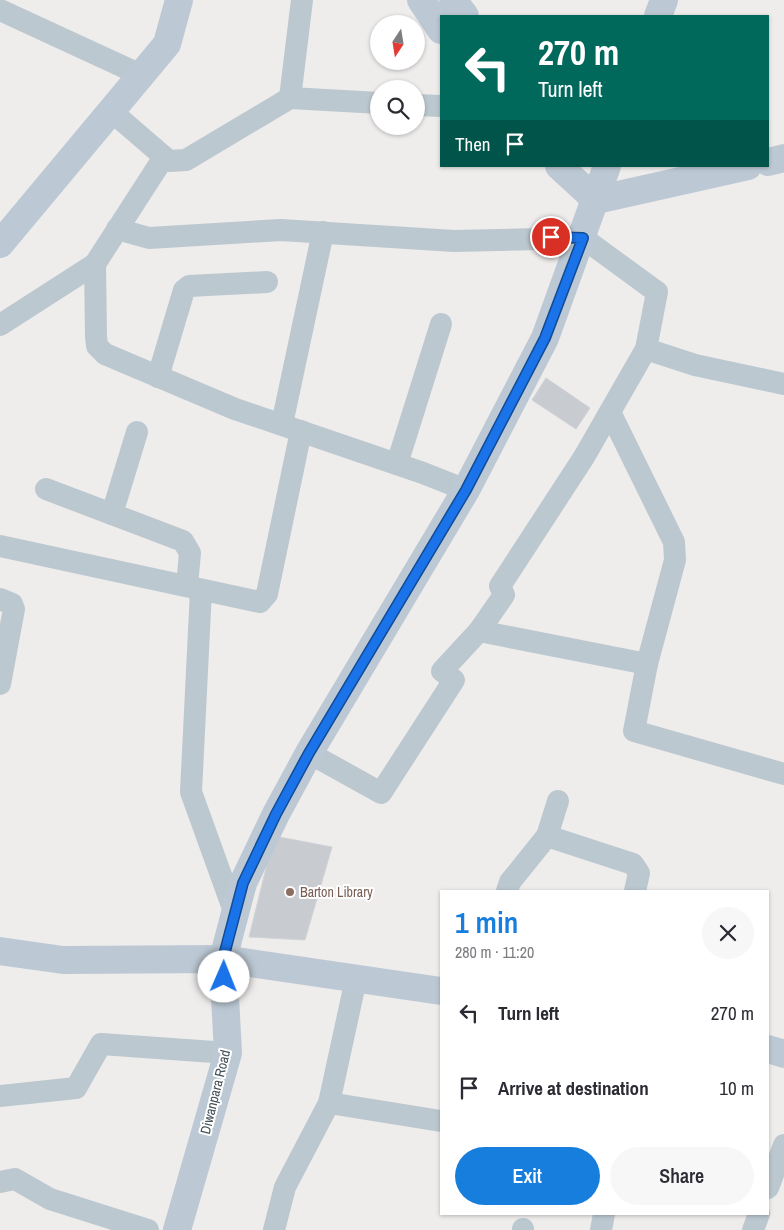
<!DOCTYPE html>
<meta charset="utf-8">
<style>
body{margin:0;font-family:"Archivo Narrow",sans-serif;background:#f7f7f7;color:#2b2b33;height:100vh;display:flex;flex-direction:column;font-size:19px;white-space:nowrap}
*{box-sizing:border-box;margin:0}
p{font-size:16px;color:#7c7c81}
.icon{flex:none;width:28px;height:28px;fill:none;stroke:currentColor;stroke-width:2;stroke-linecap:round;stroke-linejoin:round}
.map{position:relative;flex:1;overflow:hidden}
.sheet{position:absolute;left:440px;top:890px;width:329px;height:325px;display:flex;flex-direction:column;background:#fff;border-radius:0px;box-shadow:0 1px 4px #0004}
.sheet>*{flex:none}
.hud{position:absolute;left:440px;top:15px;width:329px;height:152px;border-radius:0px;box-shadow:0 1px 4px #0004;background:#00695c;color:#fff;overflow:hidden}
.needle{width:32px;rotate:192deg}
.tools{position:absolute;left:370px;top:15px;display:grid;gap:10px}
.tools a{display:grid;place-items:center;width:55px;height:55px;border-radius:50%;background:#fff;box-shadow:0 1px 4px #0004;font-size:25px}
.pin{position:absolute;display:grid;place-items:center;width:42px;height:42px;color:#fff;margin:-21px;border:2px solid #fff;border-radius:50%;box-shadow:0 1px 5px #0007}
.me{position:absolute;width:55px;margin:-28px;rotate:1deg;stroke-linejoin:round;filter:drop-shadow(0 0 4px #0008)}
.turn{display:flex;align-items:center;gap:18px;height:105px;padding:0 15px;font-size:22px}
.turn .icon{width:65px;height:65px;stroke-width:2.5}
.turn b{display:block;font-size:35px;line-height:42px}
.then{display:flex;align-items:center;height:48px;padding:0 15px;background:#0003;gap:10px;font-size:19px}
.round{display:grid;place-items:center;flex:none;width:52px;height:52px;border-radius:26px;background:#f7f7f7}
.overview{display:flex;align-items:center;justify-content:space-between;height:85px;padding:0 15px}
h1{font-size:30px;font-weight:600;line-height:38px;color:#177edd}
.cta{display:flex;gap:10px;margin-top:auto;padding:10px 15px}
.cta a{flex:1;height:58px;border-radius:30px;background:#177edd;color:#fff;font-size:20px;font-weight:600;line-height:58px;text-align:center}
.cta a+a{background:#f7f7f7;color:#2b2b33}
ul{padding:0;list-style:none}
li{display:flex;align-items:center;gap:15px;height:75px;padding:0 15px}
li div{flex:1}
li b{display:block;font-size:19px}
li em{font-style:normal}
.map>svg:first-child{display:block}
</style>
<div class="map">
<svg width="784" height="1230" viewBox="0 0 784 1230">
<rect width="100%" height="100%" fill="#efecec"/>
<g fill="#c8ccd1" stroke="#cfd3d8">
<polygon points="546,378 590,408 576,429 532,400"/>
<polygon points="274,836 332,847 305,940 249,937"/>
</g>
<g fill="none" stroke-linecap="round" stroke-linejoin="round">
<g stroke="#bcc8cf" stroke-width="22">
<polyline points="0,10 141,75"/>
<polyline points="290,98 302,0"/>
<polyline points="416,105 441,106"/>
<polyline points="111,111 169,161 186,160 290,98 379,103"/>
<polyline points="117,229 149,238 281,230 454,241 583,238 657,292 646,349 584,457 500,586 504,595 479,631 442,671 454,680 381,793 309,753"/>
<polyline points="95,264 96,336 97,346 105,354 235,409 423,473 466,490"/>
<polyline points="0,325 95,264 164,157"/>
<polyline points="646,349 695,365 784,384"/>
<polyline points="158,377 184,290 189,286 267,282"/>
<polyline points="610,412 674,542 675,560 647,664"/>
<polyline points="282,424 323,232"/>
<polyline points="397,464 441,324"/>
<polyline points="46,489 183,541 190,553 187,586"/>
<polyline points="112,514 137,432"/>
<polyline points="0,546 260,602 267,594 301,431"/>
<polyline points="201,590 191,792 235,914"/>
<polyline points="0,599 12,604 14,609 0,684"/>
<polyline points="479,631 647,664 634,731 784,774"/>
<polyline points="547,836 633,864 639,873 635,891"/>
<polyline points="507,891 510,882 547,836 558,801"/>
<polyline points="0,1096 76,1088 101,1044 228,1053"/>
<polyline points="329,1103 356,979"/>
<polyline points="0,1182 15,1179 50,1199 148,1230"/>
<polyline points="768,1188 784,1145"/>
<polyline points="274,1230 285,1187 329,1103 441,1121"/>
<polyline points="523,1230 523,1229"/>
<polyline points="601,1230 604,1214"/>
<polyline points="753,1230 759,1214"/>
</g>
<g stroke="#bcc9d4" stroke-width="28">
<polyline points="421,0 441,30"/>
<polyline points="453,0 465,16"/>
<polyline points="658,16 664,0"/>
<polyline points="768,162 784,158"/>
<polyline points="559,166 596,200 748,166"/>
<polyline points="0,244 167,44 179,0"/>
<polyline points="0,951 63,960 223,959 441,991"/>
<polyline points="768,1049 784,1054"/>
<polyline points="177,1230 228,1053 223,959 243,883 276,814 309,753 466,490 545,338 607,166"/>
</g>
</g>
<g fill="none" stroke-linecap="round" stroke-linejoin="round">
<g stroke="#114b97" stroke-width="12">
<polyline id="route" points="224,977 223,959 243,883 276,814 309,753 466,490 545,338 583,238 551,237"/>
</g>
<use href="#route" stroke="#1a73e8" stroke-width="9"/>
</g>
<circle fill="#8d6e63" stroke="#fff" stroke-width="2" cx="290" cy="892" r="5"/>
<g text-anchor="middle" dominant-baseline="central" stroke-width="4" stroke-linejoin="round" paint-order="stroke">
<g font-size="14" fill="#785e54" stroke="#fff" text-anchor="start">
<text x="300" y="892">Barton Library</text>
</g>
<g font-size="14" fill="#445159" stroke="#fff">
<text transform="translate(215 1092) rotate(-76)">Diwanpara Road</text>
</g>
</g>
</svg>
<div class="tools">
<a><svg class="needle" viewBox="-14 -14 28 28"><path d="M0-13l5 13h-10z" fill="#e53935"/><path d="M0 13l5-13h-10z" fill="#7c7c81"/></svg></a>
<a><svg class="icon" aria-label="search" viewBox="0 0 24 24"><circle cx="10" cy="10" r="6"/><path d="M15 15l6 6"/></svg></a>
</div>
<div class="pin" style="left:551px;top:237px;background:#d93025"><svg class="icon" aria-label="arrive" viewBox="0 0 24 24"><path d="M6 21V4h12l-3 4 3 4H6"/></svg></div>
<svg class="me" style="left:224px;top:977px" viewBox="-20 -20 40 40"><circle r="19" fill="#fff"/><path d="M0-13L10 11 0 6-10 11z" fill="#1a73e8"/></svg>
<div class="hud">
<div class="turn"><svg class="icon" aria-label="left" viewBox="0 0 24 24"><path d="M17 20v-9H6M10 6l-5 5 5 5"/></svg><div><b>270 m</b>Turn left</div></div>
<div class="then">Then<svg class="icon" aria-label="arrive" viewBox="0 0 24 24"><path d="M6 21V4h12l-3 4 3 4H6"/></svg></div>
</div>
<section class="sheet">
<div class="overview"><div><h1>1 min</h1><p>280 m · 11:20</p></div><a class="round"><svg class="icon" aria-label="close" viewBox="0 0 24 24"><path d="M6 6l12 12M18 6L6 18"/></svg></a></div>
<ul>
<li><svg class="icon" aria-label="left" viewBox="0 0 24 24"><path d="M17 20v-9H6M10 6l-5 5 5 5"/></svg><div><b>Turn left</b></div><em>270 m</em></li>
<li><svg class="icon" aria-label="arrive" viewBox="0 0 24 24"><path d="M6 21V4h12l-3 4 3 4H6"/></svg><div><b>Arrive at destination</b></div><em>10 m</em></li>
</ul>
<div class="cta"><a>Exit</a><a>Share</a></div>
</section>
</div>
